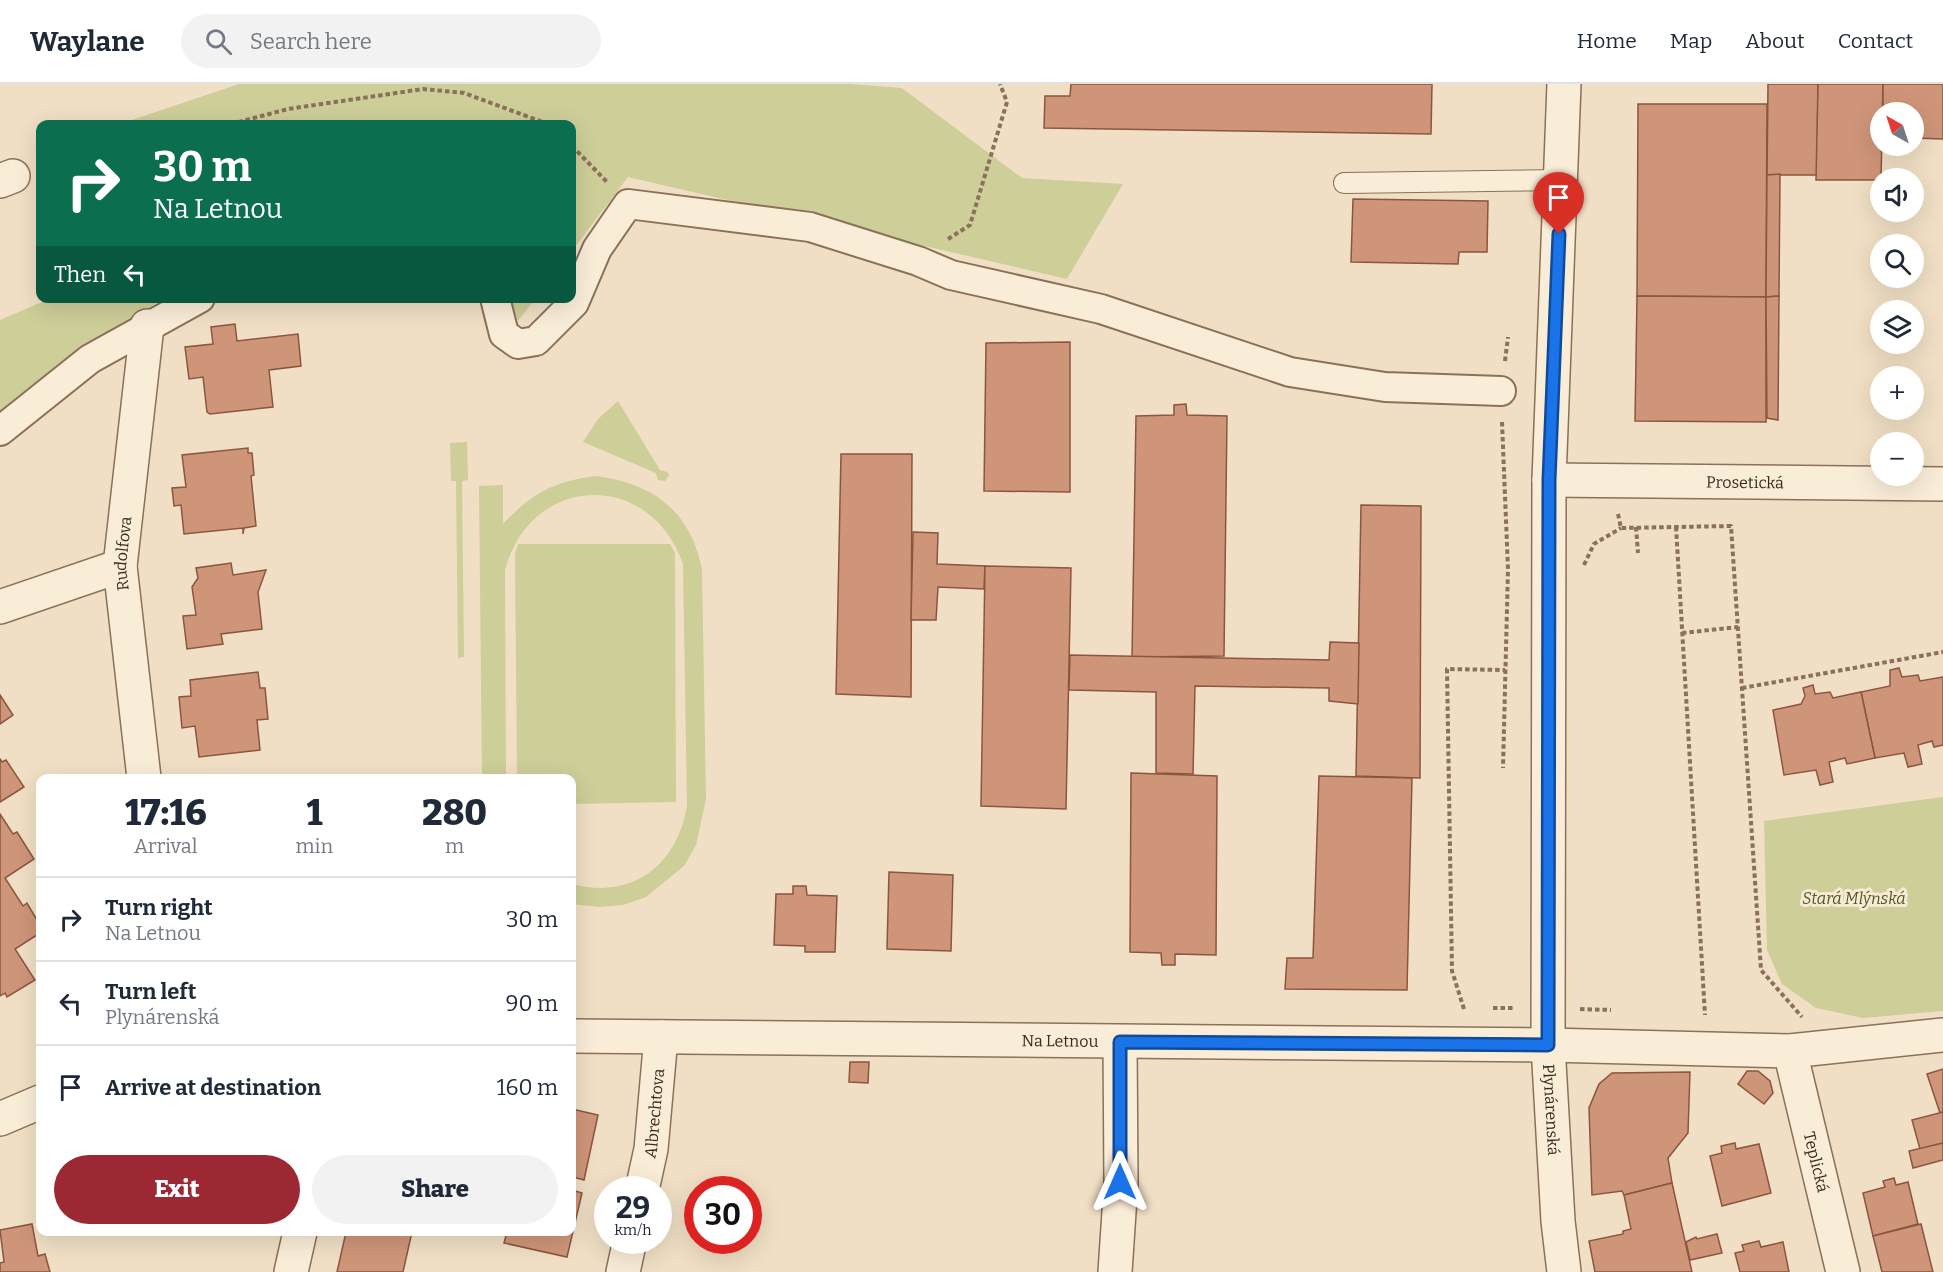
<!DOCTYPE html>
<meta charset="utf-8">
<style>
body{margin:0;font-family:Bitter,serif;background:#f2f2f3;color:#1f2937;height:100vh;display:flex;flex-direction:column;font-size:22px;white-space:nowrap}
*{box-sizing:border-box;margin:0}
p{font-size:20px;color:#747a83}
.icon{flex:none;width:33px;height:33px;fill:none;stroke:currentColor;stroke-width:2;stroke-linecap:round;stroke-linejoin:round}
.map{position:relative;flex:1;overflow:hidden}
.panel{position:absolute;left:36px;top:690px;width:540px;height:462px;display:flex;flex-direction:column;background:#fff;border-radius:12px;box-shadow:0 6px 24px #0002}
.panel>*{flex:none}
.guide{position:absolute;left:36px;top:36px;width:540px;height:183px;border-radius:12px;box-shadow:0 6px 24px #0002;background:#0b6e4f;color:#fff;overflow:hidden}
.needle{width:39px;rotate:321deg}
.tools{position:absolute;left:1870px;top:18px;display:grid;gap:12px}
.tools a{display:grid;place-items:center;width:54px;height:54px;border-radius:50%;background:#fff;box-shadow:0 6px 24px #0002;font-size:30px}
.speed{position:absolute;left:594px;top:1092px;display:flex;gap:12px;font-size:30px;font-weight:700;text-align:center}
.speed>*{display:grid;place-content:center;width:78px;height:78px;border-radius:50%;background:#fff;box-shadow:0 6px 24px #0002;line-height:1}
.speed small{font-size:15px;font-weight:400}
.speed .limit{border:9px solid #d22;background:#fff;color:#111}
.pin{position:absolute;display:grid;place-items:center;width:51px;height:51px;color:#fff;margin:-62px -26px;border-radius:50% 50% 50% 0;rotate:-45deg;box-shadow:0 0 6px #0007}
.pin .icon{rotate:45deg}
.me{position:absolute;width:66px;margin:-33px;rotate:0deg;stroke-linejoin:round;filter:drop-shadow(0 0 4px #0008)}
.turn{display:flex;align-items:center;gap:21px;height:126px;padding:0 18px;font-size:27px}
.turn .icon{width:78px;height:78px;stroke-width:2.5}
.turn b{display:block;font-size:42px;line-height:51px}
.then{display:flex;align-items:center;height:57px;padding:0 18px;background:#0003;gap:12px;font-size:22px}
.eta{display:flex;justify-content:space-evenly;align-items:center;height:102px;text-align:center}
.eta b{font-size:36px;font-weight:800;line-height:42px}
.button{display:flex;gap:12px;margin-top:auto;padding:12px 18px}
.button a{flex:1;height:69px;border-radius:36px;background:#9c2834;color:#fff;font-size:24px;font-weight:800;line-height:69px;text-align:center}
.button a+a{background:#f2f2f3;color:#1f2937}
ul{padding:0;list-style:none}
li{display:flex;align-items:center;gap:18px;height:84px;padding:0 18px;border-top:2px solid #e0e1e3}
li div{flex:1}
li b{display:block;font-size:22px}
li em{font-style:normal}
header{display:flex;align-items:center;gap:36px;box-sizing:border-box;height:84px;padding:0 30px;background:#fff;border-bottom:2px solid #e0e1e3}
header strong{font-size:28px}
nav{display:flex;gap:33px;margin-inline-start:auto;font-size:21px}
.search{width:420px;height:54px;background:#f2f2f3;display:flex;align-items:center;gap:15px;box-sizing:border-box;padding:0 21px;border-radius:33px;color:#747a83;font-size:22px}
.map>svg:first-child{display:block}
</style>
<header>
<strong>Waylane</strong>
<div class="search"><svg class="icon" aria-label="search" viewBox="0 0 24 24"><circle cx="10" cy="10" r="6"/><path d="M15 15l6 6"/></svg>Search here</div>
<nav><a>Home</a><a>Map</a><a>About</a><a>Contact</a></nav>
</header>
<div class="map">
<svg width="1943" height="1188" viewBox="0 0 1943 1188">
<rect width="100%" height="100%" fill="#f0dfc4"/>
<g fill="#cdce98">
<polygon points="239,0 849,0 902,4 1022,94 1123,100 1067,195 628,93 572,167 572,40 120,40"/>
<polygon points="510,214 535,215 518,237"/>
<polygon points="49,215 162,215 0,327 0,236"/>
<polygon points="618,317 660,386 667,388 669,391 665,397 658,396 656,389 583,358 598,335"/>
<polygon points="467,358 468,396 462,397 464,573 458,574 456,397 451,397 450,359"/>
<path d="M595,392C653,399 691,427 702,486L706,715L696,761L684,782L646,813L623,821L599,823L572,820V800C633,816 677,781 687,722L683,480C650,385 531,389 505,486L506,694H482L479,402L503,401V440C532,409 553,398 595,392Z"/>
<polygon points="518,460 670,460 675,469 676,718 572,720 572,694 517,694 515,470"/>
<polygon points="1943,713 1943,927 1863,934 1816,924 1782,900 1767,866 1764,737"/>
</g>
<g fill="#cf9579" stroke="#8b563f" stroke-width="1.5">
<polygon points="1071,0 1432,0 1431,50 1044,44 1045,12 1070,12"/>
<polygon points="1768,0 1818,0 1817,91 1767,91"/>
<polygon points="1818,0 1883,0 1881,96 1816,96"/>
<polygon points="1883,0 1943,0 1943,55 1914,54 1914,28 1883,28"/>
<polygon points="1638,20 1767,20 1766,213 1637,212"/>
<polygon points="1780,90 1779,212 1766,213 1767,91"/>
<polygon points="1353,115 1488,117 1487,168 1459,168 1458,180 1351,178"/>
<polygon points="1637,212 1766,213 1766,338 1635,337"/>
<polygon points="1779,212 1778,336 1767,334 1766,213"/>
<polygon points="235,240 237,257 298,250 301,282 269,286 273,323 210,330 207,328 203,293 189,295 185,263 213,260 211,243"/>
<polygon points="1070,258 1070,408 984,407 986,259"/>
<polygon points="1186,320 1187,331 1227,332 1224,572 1132,573 1136,332 1174,331 1174,321"/>
<polygon points="248,364 248,369 252,369 254,391 251,392 256,442 244,444 243,450 243,444 184,450 181,421 174,422 172,404 186,403 182,371"/>
<polygon points="841,370 912,370 911,613 836,610"/>
<polygon points="1361,421 1421,422 1420,694 1356,692"/>
<polygon points="913,448 938,449 937,480 985,482 984,505 938,503 936,536 911,536"/>
<polygon points="231,479 233,491 266,486 258,508 262,545 221,550 223,560 187,565 183,532 196,531 192,503 198,494 196,484"/>
<polygon points="985,482 1071,484 1066,725 981,722"/>
<polygon points="1330,558 1359,559 1358,620 1329,617 1329,604 1195,602 1193,690 1156,689 1156,608 1069,606 1070,571 1329,576"/>
<polygon points="1899,584 1902,593 1918,591 1920,597 1943,593 1943,661 1934,663 1932,657 1918,661 1922,680 1908,683 1904,669 1875,674 1861,608 1890,602 1890,586"/>
<polygon points="258,588 260,604 265,604 268,635 257,636 260,666 199,673 195,642 182,644 179,613 191,612 190,596"/>
<polygon points="1813,601 1815,610 1830,608 1833,614 1861,608 1875,674 1847,680 1845,674 1829,678 1833,698 1820,701 1816,686 1784,691 1773,626 1801,620 1805,612 1803,604"/>
<polygon points="0,611 13,631 0,640"/>
<polygon points="0,675 2,678 6,676 24,703 0,718"/>
<polygon points="1131,689 1217,692 1216,871 1175,870 1175,881 1162,881 1161,869 1130,868"/>
<polygon points="1319,692 1412,694 1407,906 1285,905 1287,874 1313,874"/>
<polygon points="0,730 13,750 17,748 34,775 5,794 23,822 27,819 40,841 40,849 15,865 35,896 7,913 5,909 0,912"/>
<polygon points="889,788 953,791 951,867 887,865"/>
<polygon points="793,802 806,802 807,811 837,812 835,868 805,868 805,862 774,861 776,810 793,810"/>
<polygon points="850,978 869,978 868,999 849,998"/>
<polygon points="1943,985 1943,1028 1940,1029 1927,990"/>
<polygon points="1747,987 1758,987 1770,997 1773,1009 1764,1020 1738,1000"/>
<polygon points="1690,988 1688,1049 1668,1074 1672,1099 1624,1111 1622,1107 1592,1111 1589,1024 1599,1000 1612,989"/>
<polygon points="572,1025 598,1031 584,1096 573,1093 572,1099"/>
<polygon points="1943,1028 1943,1059 1920,1065 1912,1036"/>
<polygon points="1735,1059 1736,1065 1759,1060 1771,1109 1722,1122 1710,1072 1722,1069 1721,1062"/>
<polygon points="1943,1059 1943,1076 1913,1084 1909,1067"/>
<polygon points="1894,1094 1896,1101 1908,1098 1918,1140 1873,1152 1863,1109 1885,1103 1883,1097"/>
<polygon points="1672,1099 1692,1188 1595,1188 1589,1157 1623,1150 1623,1147 1631,1145 1624,1111"/>
<polygon points="572,1106 582,1109 567,1173 504,1159 507,1148 572,1148"/>
<polygon points="32,1140 38,1172 45,1170 50,1188 0,1188 0,1179 4,1178 0,1146"/>
<polygon points="1921,1140 1933,1188 1882,1188 1873,1152"/>
<polygon points="346,1148 412,1148 403,1188 337,1188"/>
<polygon points="1717,1150 1722,1169 1690,1176 1686,1158 1696,1153 1697,1155"/>
<polygon points="1759,1157 1761,1163 1783,1158 1789,1188 1740,1188 1735,1169 1744,1167 1742,1161"/>
</g>
<g fill="none" stroke-linecap="round" stroke-linejoin="round">
<g stroke="#8b705a" stroke-width="22">
<polyline id="service" points="1344,99 1562,96"/>
</g>
<g stroke="#8b705a" stroke-width="32">
<g id="pedestrian">
<polyline points="495,214 504,250 518,260 536,257 574,219 597,165 628,120 810,143 918,177 951,191 1101,225 1290,288 1385,303 1501,307"/>
<polyline points="0,347 90,275 200,214"/>
</g>
</g>
<g stroke="#8b705a" stroke-width="36">
<g id="minor">
<path id="s1" d="M1564,0L1549,396L1548,961L1558,1137L1564,1188"/>
<polyline points="0,97 13,92"/>
<path id="s2" d="M1549,396L1943,400"/>
<polyline points="0,523 120,482"/>
<path id="s3" d="M144,694L120,482L147,242"/>
<path id="s4" d="M572,952L1548,961L1790,967L1943,951"/>
<path id="s5" d="M1790,967L1843,1188"/>
<polyline points="0,1035 40,1018"/>
<path id="s6" d="M642,1106L651,1065L661,953"/>
<polyline points="291,1188 300,1148"/>
<polyline points="623,1188 630,1156"/>
<polyline points="1115,1188 1121,1098 1120,958"/>
</g>
</g>
<g stroke="#8b705a" stroke-width="4" stroke-dasharray="4.5 3" stroke-linecap="butt">
<polyline points="231,40 288,25 423,5 464,9 548,40"/>
<polyline points="572,62 607,98"/>
<polyline points="948,155 970,141 1007,18 1000,0"/>
<polyline points="1505,277 1508,253"/>
<polyline points="1502,338 1508,485 1503,684"/>
<polyline points="1618,430 1621,444 1731,442 1761,886 1802,933"/>
<polyline points="1636,443 1638,469"/>
<polyline points="1676,443 1705,931"/>
<polyline points="1584,481 1594,460 1621,444"/>
<polyline points="1682,549 1738,543"/>
<polyline points="1742,604 1943,568"/>
<polyline points="1493,924 1515,924"/>
<polyline points="1464,925 1452,887 1447,585 1505,586"/>
<polyline points="1580,925 1611,926"/>
</g>
<use href="#service" stroke="#faedd8" stroke-width="20"/>
<use href="#pedestrian" stroke="#faedd8" stroke-width="28"/>
<use href="#minor" stroke="#faedd8" stroke-width="33"/>
</g>
<g fill="none" stroke-linecap="round" stroke-linejoin="round">
<g stroke="#114b97" stroke-width="15">
<polyline id="route" points="1120,1098 1120,958 1548,961 1549,396 1559,150"/>
</g>
<use href="#route" stroke="#1a73e8" stroke-width="10"/>
</g>
<g text-anchor="middle" dominant-baseline="central" stroke-width="6" stroke-linejoin="round" paint-order="stroke">
<g font-size="16" fill="#3b291e" stroke="#f7ead4">
<text stroke="none"><textPath href="#s2" startOffset="196">Prosetická</textPath></text>
<text stroke="none"><textPath href="#s3" startOffset="226">Rudolfova</textPath></text>
<text stroke="none"><textPath href="#s4" startOffset="488">Na Letnou</textPath></text>
<text stroke="none"><textPath href="#s1" startOffset="1026">Plynárenská</textPath></text>
<text stroke="none"><textPath href="#s6" startOffset="78">Albrechtova</textPath></text>
<text stroke="none"><textPath href="#s5" startOffset="114">Teplická</textPath></text>
</g>
<g font-size="16" font-style="italic" fill="#505824" stroke="#f7ead4">
<text x="1854" y="814">Stará Mlýnská</text>
</g>
</g>
</svg>
<div class="tools">
<a><svg class="needle" viewBox="-14 -14 28 28"><path d="M0-13l5 13h-10z" fill="#e53935"/><path d="M0 13l5-13h-10z" fill="#747a83"/></svg></a>
<a><svg class="icon" aria-label="sound" viewBox="0 0 24 24"><path d="M4 9h4l5-4v14l-5-4H4zM17 9q2 3 0 6"/></svg></a>
<a><svg class="icon" aria-label="search" viewBox="0 0 24 24"><circle cx="10" cy="10" r="6"/><path d="M15 15l6 6"/></svg></a>
<a><svg class="icon" aria-label="layers" viewBox="0 0 24 24"><path d="M12 4l9 5-9 5-9-5zM3 14l9 5 9-5"/></svg></a>
<a>+</a>
<a>−</a>
</div>
<div class="speed"><div>29<small>km/h</small></div><div class="limit">30</div></div>
<div class="pin" style="left:1559px;top:150px;background:#d93025"><svg class="icon" aria-label="arrive" viewBox="0 0 24 24"><path d="M6 21V4h12l-3 4 3 4H6"/></svg></div>
<svg class="me" style="left:1120px;top:1098px" viewBox="-20 -20 40 40"><path d="M0-17L14 15 0 8-14 15z" fill="#1a73e8" stroke="#fff" stroke-width="4"/></svg>
<div class="guide">
<div class="turn"><svg class="icon" aria-label="right" viewBox="0 0 24 24"><path d="M7 20v-9h11M14 6l5 5-5 5"/></svg><div><b>30 m</b>Na Letnou</div></div>
<div class="then">Then<svg class="icon" aria-label="left" viewBox="0 0 24 24"><path d="M17 20v-9H6M10 6l-5 5 5 5"/></svg></div>
</div>
<section class="panel">
<div class="eta">
<div><b>17:16</b><p>Arrival</p></div>
<div><b>1</b><p>min</p></div>
<div><b>280</b><p>m</p></div>
</div>
<ul>
<li><svg class="icon" aria-label="right" viewBox="0 0 24 24"><path d="M7 20v-9h11M14 6l5 5-5 5"/></svg><div><b>Turn right</b><p>Na Letnou</p></div><em>30 m</em></li>
<li><svg class="icon" aria-label="left" viewBox="0 0 24 24"><path d="M17 20v-9H6M10 6l-5 5 5 5"/></svg><div><b>Turn left</b><p>Plynárenská</p></div><em>90 m</em></li>
<li><svg class="icon" aria-label="arrive" viewBox="0 0 24 24"><path d="M6 21V4h12l-3 4 3 4H6"/></svg><div><b>Arrive at destination</b></div><em>160 m</em></li>
</ul>
<div class="button"><a>Exit</a><a>Share</a></div>
</section>
</div>
